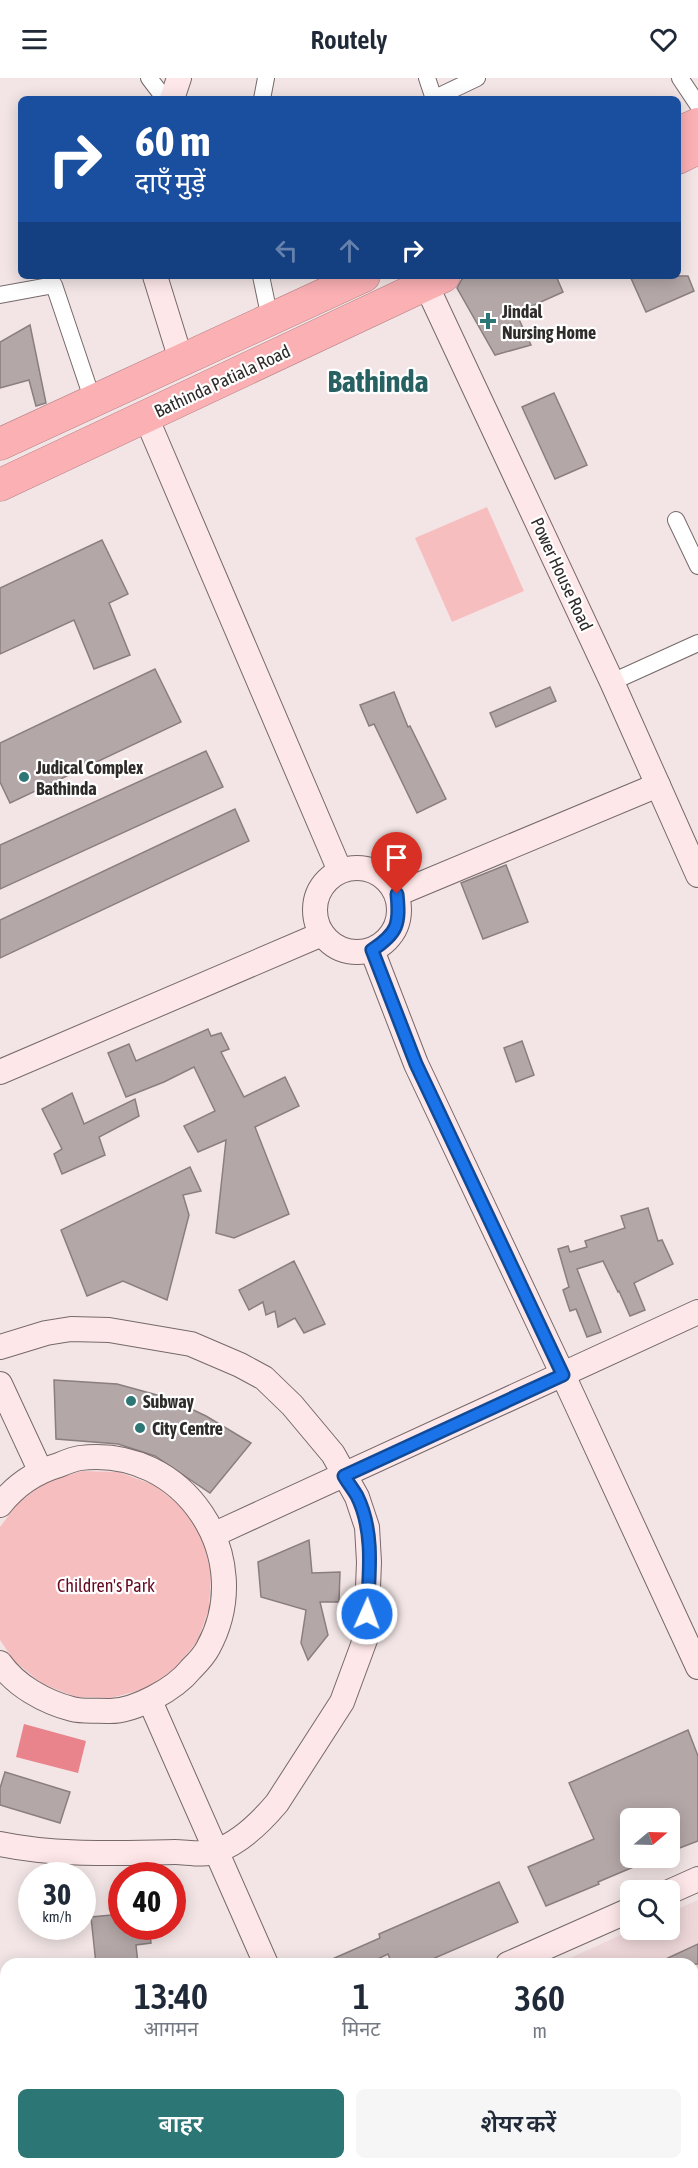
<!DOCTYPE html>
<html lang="hi">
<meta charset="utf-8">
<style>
body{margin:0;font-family:"Asap Condensed","Noto Sans Devanagari",sans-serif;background:#f6f6f7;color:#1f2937;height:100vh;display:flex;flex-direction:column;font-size:22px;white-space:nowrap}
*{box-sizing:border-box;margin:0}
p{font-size:20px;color:#747a83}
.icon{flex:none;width:33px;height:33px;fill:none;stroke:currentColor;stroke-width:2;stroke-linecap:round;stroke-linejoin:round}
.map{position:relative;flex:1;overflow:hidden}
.drawer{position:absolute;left:0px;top:1880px;width:699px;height:212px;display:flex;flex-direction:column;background:#fff;border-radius:18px 18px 0 0;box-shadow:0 3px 15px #0003}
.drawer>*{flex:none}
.guide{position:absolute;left:18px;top:18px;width:663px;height:183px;border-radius:9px;box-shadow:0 3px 15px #0003;background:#1a4fa0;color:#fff;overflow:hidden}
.needle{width:39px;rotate:71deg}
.tools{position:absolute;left:620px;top:1730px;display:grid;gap:12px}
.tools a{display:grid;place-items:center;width:60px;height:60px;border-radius:9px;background:#fff;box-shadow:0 3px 15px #0003;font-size:30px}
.speed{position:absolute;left:18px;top:1784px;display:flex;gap:12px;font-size:30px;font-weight:700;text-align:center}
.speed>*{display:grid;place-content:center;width:78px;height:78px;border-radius:50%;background:#fff;box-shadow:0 3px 15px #0003;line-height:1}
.speed small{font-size:15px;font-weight:400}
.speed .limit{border:9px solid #d22;background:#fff;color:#111}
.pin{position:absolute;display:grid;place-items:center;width:51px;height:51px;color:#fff;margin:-62px -26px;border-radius:50% 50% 50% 0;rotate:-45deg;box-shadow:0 0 6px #0007}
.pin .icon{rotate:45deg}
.me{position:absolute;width:66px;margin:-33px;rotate:2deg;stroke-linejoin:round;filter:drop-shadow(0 0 4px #0008)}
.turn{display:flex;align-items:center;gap:21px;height:126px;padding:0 18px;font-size:27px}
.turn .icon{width:78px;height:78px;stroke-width:2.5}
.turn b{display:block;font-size:42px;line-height:51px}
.lanes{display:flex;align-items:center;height:57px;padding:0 18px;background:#0003;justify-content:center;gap:30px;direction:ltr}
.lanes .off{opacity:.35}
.eta{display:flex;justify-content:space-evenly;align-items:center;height:102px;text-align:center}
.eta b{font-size:36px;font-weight:600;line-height:42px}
.button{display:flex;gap:12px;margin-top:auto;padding:12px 18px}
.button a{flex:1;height:69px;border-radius:9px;background:#2c7676;color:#fff;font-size:24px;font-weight:600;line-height:69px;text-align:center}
.button a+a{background:#f6f6f7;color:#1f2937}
header{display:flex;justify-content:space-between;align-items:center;height:78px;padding:0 18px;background:#fff;font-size:27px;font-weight:600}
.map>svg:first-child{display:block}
</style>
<header><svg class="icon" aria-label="menu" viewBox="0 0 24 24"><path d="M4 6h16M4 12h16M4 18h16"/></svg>Routely<svg class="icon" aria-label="heart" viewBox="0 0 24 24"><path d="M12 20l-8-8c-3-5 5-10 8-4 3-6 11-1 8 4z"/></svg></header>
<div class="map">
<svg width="698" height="2090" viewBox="0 0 698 2090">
<rect width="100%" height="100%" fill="#f3e5e5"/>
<polygon fill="#eed7d8" points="698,1822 698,2090 390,2090 387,2085 693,2085 693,1886 559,1885 634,1851 669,1851 669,1835"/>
<g fill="#f7bec0">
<polygon points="487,429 524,513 452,544 415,460"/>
<polygon points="82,1393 119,1394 154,1407 183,1430 203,1461 211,1496 209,1531 197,1564 174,1591 145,1611 111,1620 76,1619 43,1606 15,1584 0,1562 0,1449 18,1425 46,1404"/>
</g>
<polygon fill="#e9838c" points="24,1646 86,1663 78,1695 16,1679"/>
<g fill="#b4a7a8" stroke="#8a7e7e" stroke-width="1.5">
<polygon points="467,198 556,198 563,214 516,235 531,267 495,277 457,210 462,201"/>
<polygon points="630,198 688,198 694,213 646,234"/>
<polygon points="30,247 46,325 36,328 29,302 0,310 0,264"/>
<polygon points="554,315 587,387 555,401 522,329"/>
<polygon points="102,462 128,516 109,525 130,577 94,591 74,542 0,576 0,510"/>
<polygon points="155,591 181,644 10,725 0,704 0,665"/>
<polygon points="550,609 556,623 496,649 490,635"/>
<polygon points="394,614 408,649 410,648 446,721 417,735 374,646 369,648 360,627"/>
<polygon points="206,673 223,709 0,811 0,767"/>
<polygon points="235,731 249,763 0,880 0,842"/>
<polygon points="506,787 528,844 483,861 461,805"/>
<polygon points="208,951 211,958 221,955 229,971 221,974 244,1019 285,999 299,1028 255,1049 289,1136 234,1160 216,1155 226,1062 198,1074 184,1048 215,1033 194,989 164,1004 126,1019 108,975 129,966 136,983"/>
<polygon points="522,963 534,997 516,1004 504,970"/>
<polygon points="72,1015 84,1046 135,1021 139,1038 99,1059 105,1077 62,1096 54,1076 62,1071 42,1031"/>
<polygon points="190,1089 201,1113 183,1117 189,1137 167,1222 123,1203 87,1218 61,1152"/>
<polygon points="648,1130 658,1163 662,1162 673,1186 634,1205 645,1232 630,1238 619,1213 618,1214 603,1183 577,1191 601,1254 587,1259 576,1231 570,1233 563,1212 569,1209 558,1171 568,1168 570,1174 587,1169 585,1163 625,1150 621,1138"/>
<polygon points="294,1183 325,1246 304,1255 295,1240 278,1249 275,1233 266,1237 263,1224 249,1232 239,1212"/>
<polygon points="54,1302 117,1306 168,1320 206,1338 251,1365 210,1415 155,1378 118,1366 56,1361"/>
<polygon points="309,1462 312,1495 340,1494 339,1524 320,1524 328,1557 308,1582 301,1565 306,1532 261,1519 258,1484"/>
<polygon points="688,1652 698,1678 698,1763 677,1771 669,1751 669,1740 630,1740 630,1779 657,1779 598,1804 599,1806 546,1828 528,1789 594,1761 569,1705"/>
<polygon points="5,1694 70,1714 60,1745 0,1727 0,1710"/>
<polygon points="499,1804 518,1844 421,1886 392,1886 388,1876 367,1886 321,1886 380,1860 379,1856"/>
<polygon points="122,1836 122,1848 149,1848 151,1865 136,1867 138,1886 96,1886 91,1839"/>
<polygon points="698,1866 698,1886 655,1886"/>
</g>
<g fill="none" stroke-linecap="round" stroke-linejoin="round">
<g stroke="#756969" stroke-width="18">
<g id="street">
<polyline points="149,0 165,21"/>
<polyline points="427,0 434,21"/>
<polyline points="680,0 698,27"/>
<polyline points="262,21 266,0"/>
<polyline points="433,21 477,0"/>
<polyline points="261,198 270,241"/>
<polyline points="0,217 54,207 93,323"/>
<polyline points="676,442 698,488"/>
<polyline points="612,604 698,565"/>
</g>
</g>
<g stroke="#756969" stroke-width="26">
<g id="secondary">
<polyline points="172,21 179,0"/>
<polyline points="155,198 181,282"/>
<polyline points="422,198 612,604 698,797"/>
<polyline points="146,339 340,793"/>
<circle cx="357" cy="832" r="42"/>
<polyline points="397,816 658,707"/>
<polyline points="372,872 416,986 563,1297 698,1589"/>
<polyline points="0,994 322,856"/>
<path d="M0,1269L46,1255L71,1251L109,1252L191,1266L240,1287L264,1300L292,1327L333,1376L357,1419L367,1449L369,1484L366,1559L342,1624L277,1725C261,1744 240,1765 216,1773C204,1778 187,1774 175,1774C116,1775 57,1778 0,1766"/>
<polyline points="0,1306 40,1392"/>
<path d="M0,1427C15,1408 35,1394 59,1387C66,1384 73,1381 80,1380C184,1367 258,1479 208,1570C204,1578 197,1585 191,1591C175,1611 134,1634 108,1633C96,1632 83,1634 72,1631C45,1624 16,1608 0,1585"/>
<polyline points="215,1456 698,1234"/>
<polyline points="150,1623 266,1886"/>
<polyline points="669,1814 698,1801"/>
<polyline points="508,1886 630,1832"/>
<polyline points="357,2085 359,2090"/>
<polyline points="56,2090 67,2085"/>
</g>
</g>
<g stroke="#b48184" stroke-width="33">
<g id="highway">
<polyline points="678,55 698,46"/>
<polyline points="678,80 698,70"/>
<polyline points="0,366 364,198"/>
<polyline points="0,407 444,198"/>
</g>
</g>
<use href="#street" stroke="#fff" stroke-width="16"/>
<use href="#secondary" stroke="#fee7e8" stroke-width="24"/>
<use href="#highway" stroke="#fbb0b4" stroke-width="32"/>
</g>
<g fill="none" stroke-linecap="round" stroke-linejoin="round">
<g stroke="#114b97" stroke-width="15">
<path id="route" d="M367,1536C369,1498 375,1454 357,1418C353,1411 348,1405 344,1398L563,1297L416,986L372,872C398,855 400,846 397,816"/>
</g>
<use href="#route" stroke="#1a73e8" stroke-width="10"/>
</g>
<g fill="#2c7676" stroke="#fff" stroke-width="2">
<path d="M485 234h6v6h6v6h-6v6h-6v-6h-6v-6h6z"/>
<circle cx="24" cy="699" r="6"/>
<circle cx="131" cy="1323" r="6"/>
<circle cx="140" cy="1350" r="6"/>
</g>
<g text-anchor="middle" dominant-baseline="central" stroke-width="4.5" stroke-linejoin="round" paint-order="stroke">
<g font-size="18" font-weight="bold" fill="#302b2b" stroke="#fff" text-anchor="start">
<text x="502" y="233">Jindal<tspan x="502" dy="21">Nursing Home</tspan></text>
<text x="36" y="689">Judical Complex<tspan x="36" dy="21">Bathinda</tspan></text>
<text x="143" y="1323">Subway</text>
<text x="152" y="1350">City Centre</text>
</g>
<g font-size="18" fill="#302b2b" stroke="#fff">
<text transform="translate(222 303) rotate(-25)">Bathinda Patiala Road</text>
<text transform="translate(562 496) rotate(65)">Power House Road</text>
</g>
<g font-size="18" fill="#66081f" stroke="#fff">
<text x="106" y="1507">Children's Park</text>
</g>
<g font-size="30" font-weight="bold" fill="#276161" stroke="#fff">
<text x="378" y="303">Bathinda</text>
</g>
</g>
</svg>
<div class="tools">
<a><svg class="needle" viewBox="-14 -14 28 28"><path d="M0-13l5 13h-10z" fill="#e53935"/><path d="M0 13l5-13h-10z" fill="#747a83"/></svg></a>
<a><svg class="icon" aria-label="search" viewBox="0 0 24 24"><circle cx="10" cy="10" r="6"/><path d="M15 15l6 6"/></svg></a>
</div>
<div class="speed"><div>30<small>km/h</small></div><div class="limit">40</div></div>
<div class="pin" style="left:397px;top:816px;background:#d93025"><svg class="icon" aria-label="arrive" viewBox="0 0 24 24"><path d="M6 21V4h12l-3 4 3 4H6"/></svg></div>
<svg class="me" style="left:367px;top:1536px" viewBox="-20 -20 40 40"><circle r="17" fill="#1a73e8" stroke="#fff" stroke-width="3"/><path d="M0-11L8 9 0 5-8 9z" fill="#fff"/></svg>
<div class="guide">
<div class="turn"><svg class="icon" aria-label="right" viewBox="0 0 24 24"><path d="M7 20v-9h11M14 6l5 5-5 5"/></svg><div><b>60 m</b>दाएँ मुड़ें</div></div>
<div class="lanes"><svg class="icon off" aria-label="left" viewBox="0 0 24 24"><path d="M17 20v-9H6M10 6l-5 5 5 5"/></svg><svg class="icon off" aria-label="ahead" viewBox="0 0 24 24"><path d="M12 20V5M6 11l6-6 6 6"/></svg><svg class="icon" aria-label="right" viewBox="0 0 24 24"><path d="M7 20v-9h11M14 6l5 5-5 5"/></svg></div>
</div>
<section class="drawer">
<div class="eta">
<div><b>13:40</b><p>आगमन</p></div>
<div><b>1</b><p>मिनट</p></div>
<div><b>360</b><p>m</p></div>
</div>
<div class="button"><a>बाहर</a><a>शेयर करें</a></div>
</section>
</div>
